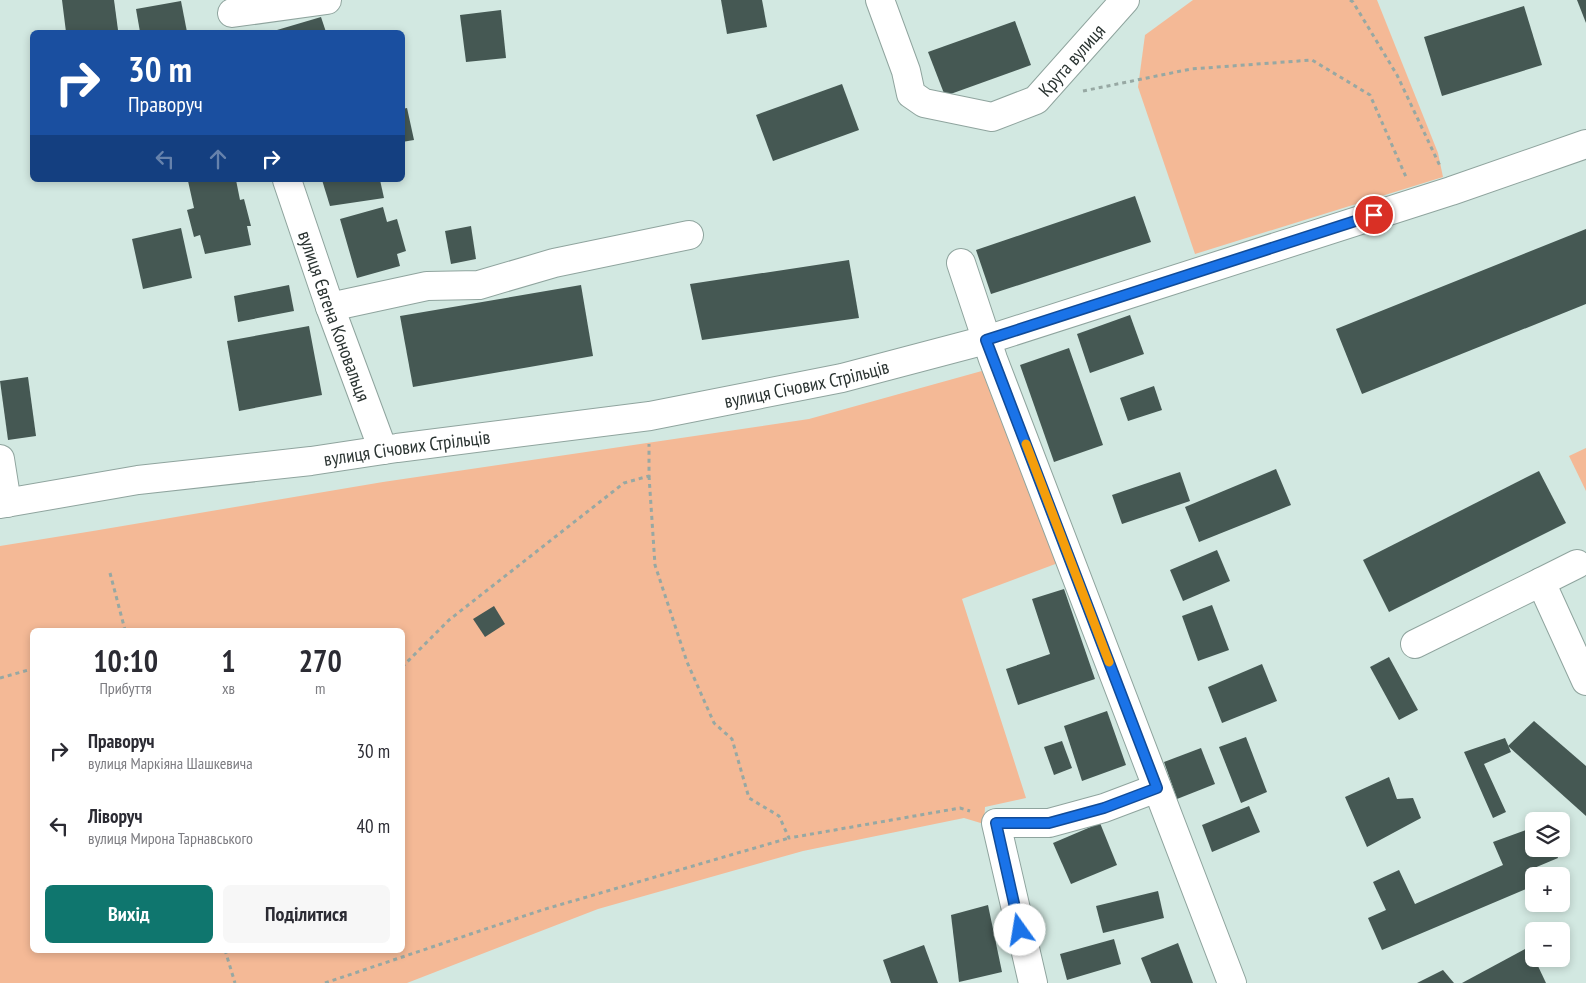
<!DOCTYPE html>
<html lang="uk">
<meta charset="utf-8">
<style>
body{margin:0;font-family:"PT Sans Narrow",sans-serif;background:#f7f7f7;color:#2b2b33;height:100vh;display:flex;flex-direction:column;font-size:19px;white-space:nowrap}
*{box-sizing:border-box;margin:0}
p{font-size:16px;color:#7c7c81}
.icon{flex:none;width:28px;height:28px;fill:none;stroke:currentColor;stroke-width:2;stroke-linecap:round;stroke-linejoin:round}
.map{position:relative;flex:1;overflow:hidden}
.drawer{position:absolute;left:30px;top:628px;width:375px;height:325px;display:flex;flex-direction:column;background:#fff;border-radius:8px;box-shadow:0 2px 8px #0003}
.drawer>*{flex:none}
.guide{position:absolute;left:30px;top:30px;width:375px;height:152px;border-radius:8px;box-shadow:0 2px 8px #0003;background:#1a4fa0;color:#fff;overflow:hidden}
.buttons{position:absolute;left:1525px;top:812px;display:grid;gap:10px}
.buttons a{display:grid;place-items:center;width:45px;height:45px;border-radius:8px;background:#fff;box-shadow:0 2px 8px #0003;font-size:25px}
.pin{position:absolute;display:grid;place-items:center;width:42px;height:42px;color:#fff;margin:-21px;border:2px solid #fff;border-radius:50%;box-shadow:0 1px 5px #0007}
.me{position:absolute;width:55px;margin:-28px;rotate:347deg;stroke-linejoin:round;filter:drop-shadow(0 0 4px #0008)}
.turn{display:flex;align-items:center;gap:18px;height:105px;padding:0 15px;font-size:22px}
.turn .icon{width:65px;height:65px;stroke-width:2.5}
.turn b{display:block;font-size:35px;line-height:42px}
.lanes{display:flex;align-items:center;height:48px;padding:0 15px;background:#0003;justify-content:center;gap:25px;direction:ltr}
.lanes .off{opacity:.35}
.eta{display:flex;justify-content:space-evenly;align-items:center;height:85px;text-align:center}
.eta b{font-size:30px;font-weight:600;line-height:35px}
.button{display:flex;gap:10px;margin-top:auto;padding:10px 15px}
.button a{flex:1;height:58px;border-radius:8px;background:#0f766e;color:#fff;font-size:20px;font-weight:600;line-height:58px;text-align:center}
.button a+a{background:#f7f7f7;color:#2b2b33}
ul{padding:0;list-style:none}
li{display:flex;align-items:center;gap:15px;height:75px;padding:0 15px}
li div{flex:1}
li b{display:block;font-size:19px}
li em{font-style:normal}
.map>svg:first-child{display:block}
</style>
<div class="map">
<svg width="1586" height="983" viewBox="0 0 1586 983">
<rect width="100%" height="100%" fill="#d2e8e1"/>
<g fill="#f4b996" fill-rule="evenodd">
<polygon points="1193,0 1377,0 1438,153 1443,177 1195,254 1138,87 1145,35"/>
<path d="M989,369L1058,563L962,599L1026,798L985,807L984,824L964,818L803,851L598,909L407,983H0V546L93,531L383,482L809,419ZM32,630H402V950H32Z"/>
<polygon points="1586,448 1586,491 1569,456"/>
</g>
<g fill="#455853">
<polygon points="62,0 114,0 118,30 100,32 66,32"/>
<polygon points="721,0 762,0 767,27 727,34"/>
<polygon points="1577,0 1586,0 1586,23"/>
<polygon points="181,1 187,32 140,32 136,9"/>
<polygon points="1524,6 1542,65 1442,96 1424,37"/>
<polygon points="501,10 506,58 466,62 460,15"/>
<polygon points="321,17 326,32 278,32 277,30"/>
<polygon points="1015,21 1031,65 945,96 928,52"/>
<polygon points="842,84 859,130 773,161 756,115"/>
<polygon points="407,108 414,140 402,142 402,109"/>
<polygon points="192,180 236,180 240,200 244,199 251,226 247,226 251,245 205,254 200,235 194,237 187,210 194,208 188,181"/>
<polygon points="322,180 380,180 384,198 330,206"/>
<polygon points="1135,196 1151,242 991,294 976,250"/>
<polygon points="383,207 387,222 397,219 406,251 397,254 400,266 357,278 340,219"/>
<polygon points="471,226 476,259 451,264 445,231"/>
<polygon points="181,228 192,278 143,289 132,239"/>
<polygon points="1586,229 1586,304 1362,394 1336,329"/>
<polygon points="849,260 859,318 702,340 690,284"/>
<polygon points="289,285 294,311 238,322 234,296"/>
<polygon points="581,285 593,356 413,387 400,316"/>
<polygon points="1130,315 1144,354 1090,373 1077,334"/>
<polygon points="309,326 322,395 239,411 227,341"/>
<polygon points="1069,348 1103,445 1054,462 1020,365"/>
<polygon points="28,377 36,436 8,440 0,381"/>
<polygon points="1154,386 1162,410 1128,421 1120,398"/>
<polygon points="1276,469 1291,505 1199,542 1185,507"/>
<polygon points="1539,471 1566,523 1389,612 1363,560"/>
<polygon points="1180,472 1190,501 1122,524 1112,495"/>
<polygon points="1217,550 1230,581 1183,601 1170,570"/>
<polygon points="1064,589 1095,679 1018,705 1006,669 1050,654 1032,599"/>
<polygon points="1212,605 1229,650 1198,661 1182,616"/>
<polygon points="494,606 505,624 485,637 473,619"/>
<polygon points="1389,657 1418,710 1399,720 1370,667"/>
<polygon points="1262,664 1277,701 1222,723 1208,687"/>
<polygon points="1107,711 1126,765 1082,781 1064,726"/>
<polygon points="1534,721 1586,766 1586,816 1508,746"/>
<polygon points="1246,737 1267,792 1241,803 1219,747"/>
<polygon points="1505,738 1511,752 1484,764 1506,812 1493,818 1464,752"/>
<polygon points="1062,741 1072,768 1054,775 1044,747"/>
<polygon points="1201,748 1215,784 1177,799 1164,762"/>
<polygon points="1389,777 1397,799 1413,798 1421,818 1367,847 1345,797"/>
<polygon points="1249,806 1260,832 1212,852 1202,825"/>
<polygon points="1100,823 1117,865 1071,884 1053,843"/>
<polygon points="1534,827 1534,849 1555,849 1558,858 1527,871 1533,886 1382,950 1368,918 1386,910 1373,882 1399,870 1415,904 1503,865 1493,842"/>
<polygon points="1158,891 1164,918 1103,933 1096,906"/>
<polygon points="988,905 1002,972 959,982 951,915"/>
<polygon points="1114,939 1121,964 1067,980 1060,954"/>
<polygon points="1178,943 1193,983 1151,983 1141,958"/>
<polygon points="924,945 938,983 891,983 883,960"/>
<polygon points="1529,947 1546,983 1462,983"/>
<polygon points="1443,970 1454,983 1417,983"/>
</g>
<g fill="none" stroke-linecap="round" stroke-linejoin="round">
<g stroke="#8fa49e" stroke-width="30">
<g id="minor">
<path id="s1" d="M880,0L906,71L911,94L924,103L992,117L1036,100L1125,0"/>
<polyline points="232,13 327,0"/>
<path id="s2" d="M287,180L330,307L383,450"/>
<polyline points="961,263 993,359 1232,983"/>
<polyline points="330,307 427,286 479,285 554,263 689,235"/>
<polyline points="0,459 7,503"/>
<path id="s3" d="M0,504L138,480L311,461L397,448L650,416L842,378L986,340L1451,191L1586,144"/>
<polyline points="1541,582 1577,564"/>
<polyline points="1415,644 1541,582 1586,681"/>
<polyline points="1033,983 996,823 1049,823 1104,808 1157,788"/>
</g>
</g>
<g stroke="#97a8a3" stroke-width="3" stroke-dasharray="4 4" stroke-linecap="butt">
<polyline points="1350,0 1353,2 1397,75 1440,166"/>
<polyline points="1083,91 1191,69 1312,60 1370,95 1406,177"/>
<polyline points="649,476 655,565 687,662 714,723 732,739 749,798 779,816 789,838 960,808 970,811"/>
<polyline points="110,573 125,630"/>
<polyline points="402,667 449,620 624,483 649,476 649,444"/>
<polyline points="0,678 32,669"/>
<polyline points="225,950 235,983"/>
<polyline points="325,983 542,910 789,838"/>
</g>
<use href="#minor" stroke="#fff" stroke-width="28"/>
</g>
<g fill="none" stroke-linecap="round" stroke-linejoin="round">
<g stroke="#114b97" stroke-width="12">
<polyline id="route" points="1020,930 996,823 1049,823 1104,808 1157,788 986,340 1374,215"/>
</g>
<use href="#route" stroke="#1a73e8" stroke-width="9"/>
<polyline stroke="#f59e0b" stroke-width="9" points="1026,444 1109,662"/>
</g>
<g text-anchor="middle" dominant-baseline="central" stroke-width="5" stroke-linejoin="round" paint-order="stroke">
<g font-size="19" fill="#2a3331" stroke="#d2e8e1">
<text stroke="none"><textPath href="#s1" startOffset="285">Крута вулиця</textPath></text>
<text stroke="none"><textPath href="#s2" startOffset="144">вулиця Євгена Коновальця</textPath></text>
<text stroke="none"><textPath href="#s3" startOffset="816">вулиця Січових Стрільців</textPath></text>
<text stroke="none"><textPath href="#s3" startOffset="411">вулиця Січових Стрільців</textPath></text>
</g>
</g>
</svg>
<div class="buttons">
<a><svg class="icon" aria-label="layers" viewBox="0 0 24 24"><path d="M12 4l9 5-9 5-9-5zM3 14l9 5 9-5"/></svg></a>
<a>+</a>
<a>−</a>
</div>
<div class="pin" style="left:1374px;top:215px;background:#d93025"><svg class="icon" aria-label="arrive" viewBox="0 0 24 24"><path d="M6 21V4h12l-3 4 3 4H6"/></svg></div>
<svg class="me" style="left:1020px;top:930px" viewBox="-20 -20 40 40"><circle r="19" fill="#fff"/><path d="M0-13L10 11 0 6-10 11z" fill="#1a73e8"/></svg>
<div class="guide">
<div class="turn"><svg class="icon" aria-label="right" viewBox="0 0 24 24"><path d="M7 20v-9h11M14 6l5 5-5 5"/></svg><div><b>30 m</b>Праворуч</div></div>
<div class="lanes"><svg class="icon off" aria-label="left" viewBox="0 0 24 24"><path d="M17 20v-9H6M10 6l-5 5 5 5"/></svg><svg class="icon off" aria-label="ahead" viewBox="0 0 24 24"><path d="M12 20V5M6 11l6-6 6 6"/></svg><svg class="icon" aria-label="right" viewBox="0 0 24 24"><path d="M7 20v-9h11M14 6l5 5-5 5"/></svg></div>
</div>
<section class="drawer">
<div class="eta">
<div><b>10:10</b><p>Прибуття</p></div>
<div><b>1</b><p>хв</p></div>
<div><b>270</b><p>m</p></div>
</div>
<ul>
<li><svg class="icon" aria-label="right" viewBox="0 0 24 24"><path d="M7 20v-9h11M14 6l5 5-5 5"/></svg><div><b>Праворуч</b><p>вулиця Маркіяна Шашкевича</p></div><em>30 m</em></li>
<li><svg class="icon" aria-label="left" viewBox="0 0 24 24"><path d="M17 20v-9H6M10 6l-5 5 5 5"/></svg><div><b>Ліворуч</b><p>вулиця Мирона Тарнавського</p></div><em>40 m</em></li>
</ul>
<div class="button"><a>Вихід</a><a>Поділитися</a></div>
</section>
</div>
